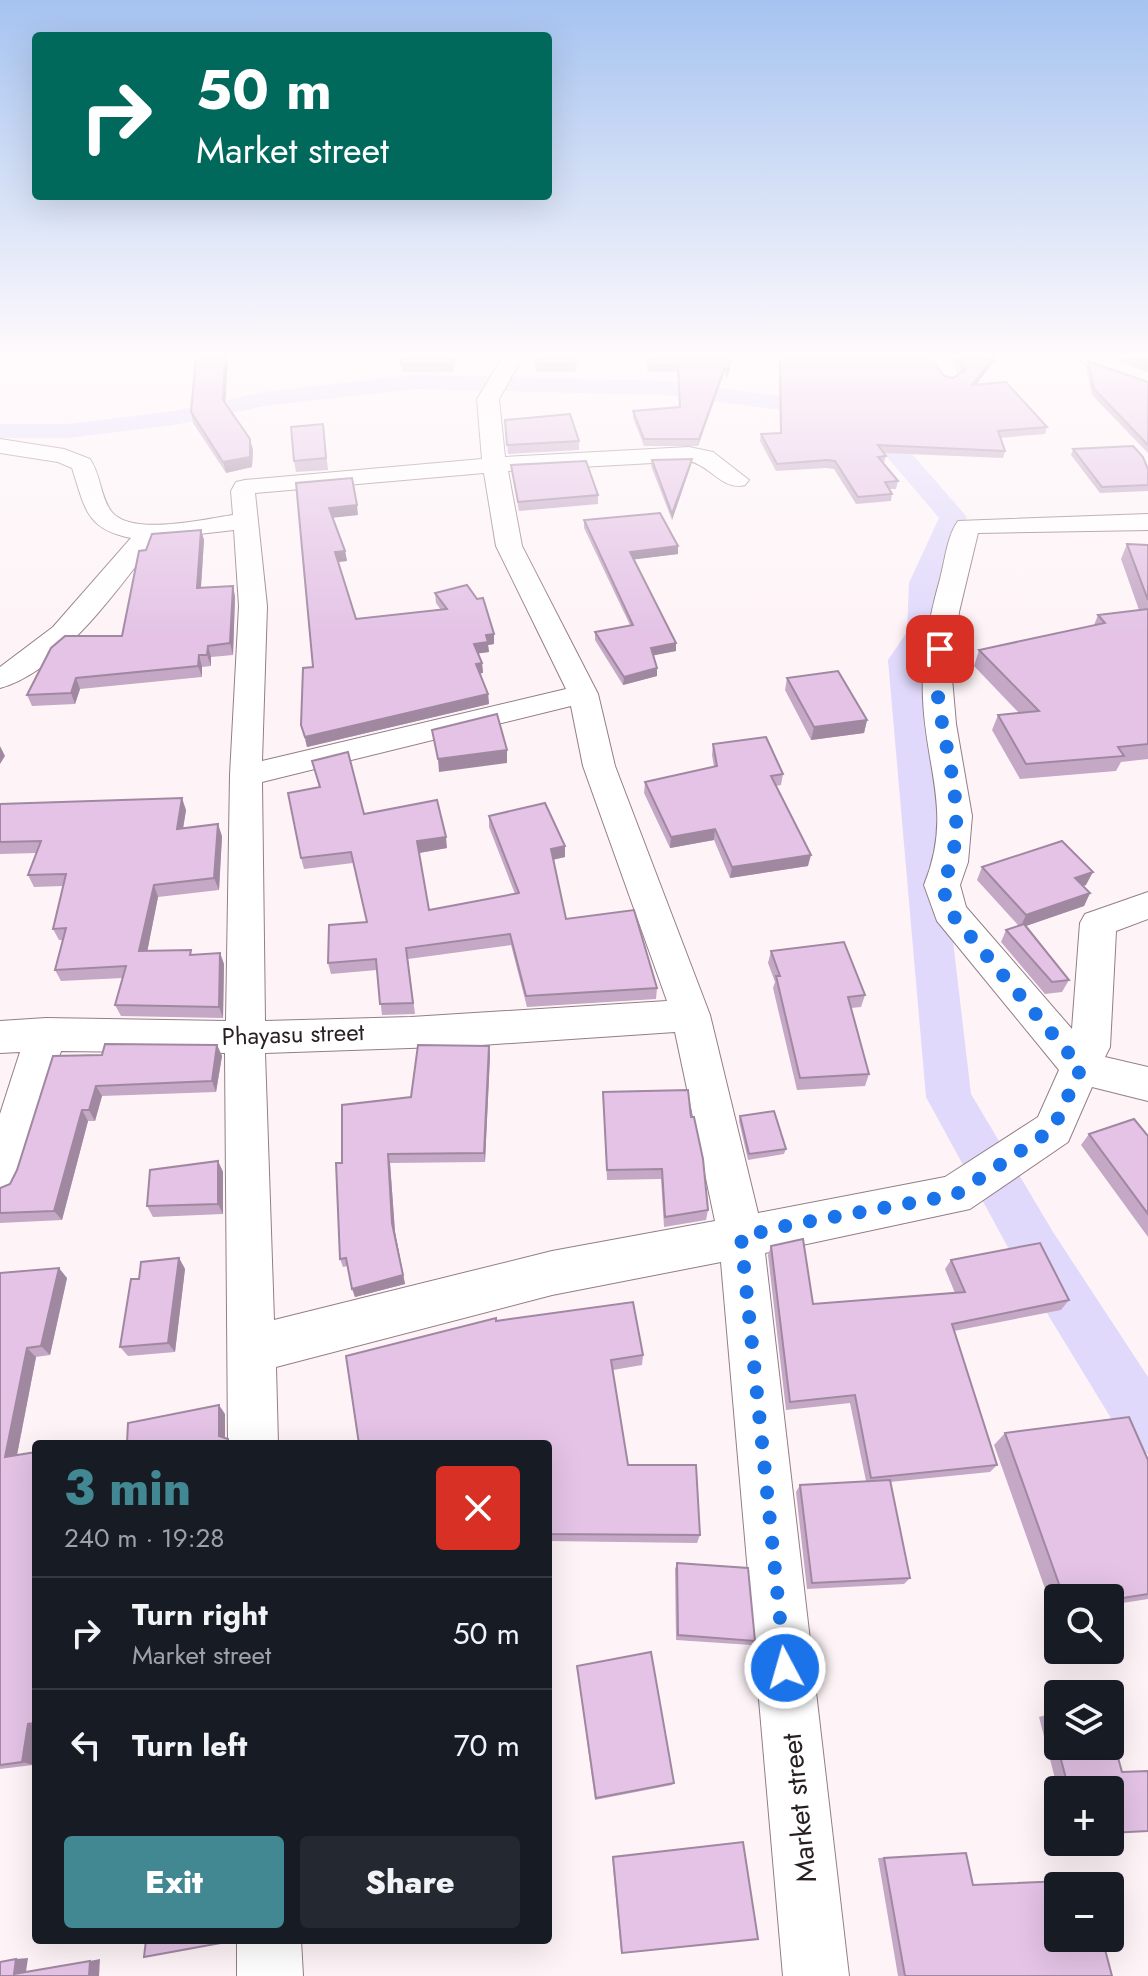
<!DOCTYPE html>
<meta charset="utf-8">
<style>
body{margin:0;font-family:Jost,sans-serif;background:#242831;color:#f1f3f6;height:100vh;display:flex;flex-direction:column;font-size:30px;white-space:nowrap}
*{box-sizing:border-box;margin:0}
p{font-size:26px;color:#9ea1a6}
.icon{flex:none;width:44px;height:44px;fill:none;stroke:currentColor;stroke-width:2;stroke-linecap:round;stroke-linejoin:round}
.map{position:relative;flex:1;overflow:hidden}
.side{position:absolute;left:32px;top:1440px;width:520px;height:504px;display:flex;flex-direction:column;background:#171b24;border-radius:8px;box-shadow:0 8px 32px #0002}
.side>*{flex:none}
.banner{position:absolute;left:32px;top:32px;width:520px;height:168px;border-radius:8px;box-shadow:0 8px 32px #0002;background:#00695c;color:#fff;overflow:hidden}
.buttons{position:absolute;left:1044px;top:1584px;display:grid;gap:16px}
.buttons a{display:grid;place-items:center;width:80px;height:80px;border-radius:8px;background:#171b24;box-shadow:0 8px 32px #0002;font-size:40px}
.pin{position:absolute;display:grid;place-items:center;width:68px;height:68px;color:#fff;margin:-34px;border-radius:16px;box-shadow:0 4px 12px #0006}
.me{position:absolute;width:88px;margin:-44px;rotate:354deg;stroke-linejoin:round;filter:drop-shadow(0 0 6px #0008)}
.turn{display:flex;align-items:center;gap:28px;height:168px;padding:0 32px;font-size:36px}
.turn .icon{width:104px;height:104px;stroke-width:2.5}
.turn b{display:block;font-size:56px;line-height:68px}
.round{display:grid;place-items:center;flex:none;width:84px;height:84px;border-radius:8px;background:#242831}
.head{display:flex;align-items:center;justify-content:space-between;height:136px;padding:0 32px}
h1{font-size:48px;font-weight:800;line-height:60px;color:#428893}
.primary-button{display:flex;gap:16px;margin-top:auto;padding:16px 32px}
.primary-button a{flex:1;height:92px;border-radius:8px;background:#428893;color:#fff;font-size:32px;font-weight:800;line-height:92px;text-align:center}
.primary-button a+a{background:#242831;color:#f1f3f6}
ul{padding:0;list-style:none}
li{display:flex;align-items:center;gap:24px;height:112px;padding:0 32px;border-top:2px solid #363941}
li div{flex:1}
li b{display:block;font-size:30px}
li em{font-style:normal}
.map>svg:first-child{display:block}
</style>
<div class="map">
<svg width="1148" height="1976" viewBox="0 0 1148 1976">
<rect width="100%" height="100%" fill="#fef4f8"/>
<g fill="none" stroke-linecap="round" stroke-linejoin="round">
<polygon fill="#e0d9fb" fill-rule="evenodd" points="414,375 666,381 801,399 884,422 967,517 939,583 939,632 920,660 971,1094 1053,1232 1148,1377 1148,1454 1128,1446 1017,1264 926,1097 888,660 907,632 909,583 939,518 866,432 790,411 666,395 414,389 264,406 174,425 68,438 0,438 0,424 68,424 174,411 264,392"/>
<g stroke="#937e86" stroke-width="2">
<g id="street">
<path d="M502,358H522L499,399L505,457L689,447L713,452L749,480L745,485C722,491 710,465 689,461L508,471L522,546L598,694L615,766L710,1015L758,1213L945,1177L1038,1117L1059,1070L937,921L924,885C953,814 926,770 923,699C921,658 929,618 940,579C945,561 947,536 958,521L1148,514V530L978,533L959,612L952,678L956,724L972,816L968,862L960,885L966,907L1072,1029L1080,923L1085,914L1148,892V919L1116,931L1110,1047L1105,1057L1148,1067V1101L1092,1087L1068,1142L970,1209L765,1253L849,1976H783L721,1262L552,1295L276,1367L278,1444H228L225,1053L61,1051L22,1179L15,1193L0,1198V1114L20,1052L0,1053V1021L46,1018L226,1021L230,775L239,606L234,530L156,539C121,586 59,673 0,688V667L53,627L131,538C85,529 85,507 72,468L58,462L0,453V439L64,449L90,459C101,475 100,496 111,511C130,537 205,519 233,515L231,491L236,482L245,480L482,459L477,399ZM484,473L496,546L566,689L262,761L267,606L255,493ZM571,706L583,766L667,1001L411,1017L265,1021L262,782ZM675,1032L715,1221L552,1251L274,1320L265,1053L467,1046Z"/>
<polygon points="929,358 949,358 960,376 950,382 943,380"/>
<polygon points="1079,358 1108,358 1148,372 1148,385 1082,362"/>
<polygon points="237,1940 301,1940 303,1976 237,1976"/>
</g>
</g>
<use href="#street" fill="#fff" fill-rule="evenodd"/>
</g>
<g fill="#c4a8c6">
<polygon points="196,358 228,358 225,404 250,439 253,450 252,467 226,473 193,423 191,412"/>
<polygon points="401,358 456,358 453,372 402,372"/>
<polygon points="524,358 578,358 575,372 536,372 536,359"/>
<polygon points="649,358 732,358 727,379 724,373 698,446 644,446 633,418 633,411 679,407 678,372 647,372"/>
<polygon points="779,358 931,358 944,376 953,378 961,373 952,358 997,358 976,385 1047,427 1045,434 1000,438 1005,451 1003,458 884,453 886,456 884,463 898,481 896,489 890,489 892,494 891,501 856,504 834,469 826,468 776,471 760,441 761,434 780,433"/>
<polygon points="1115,358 1148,358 1148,371"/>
<polygon points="1088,361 1148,382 1148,453 1092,395 1086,367"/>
<polygon points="505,420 579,441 579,450 508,454"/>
<polygon points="323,424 328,470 296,472 294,461"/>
<polygon points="1073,449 1148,469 1148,491 1100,493 1071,455"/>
<polygon points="692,459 691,465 672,520 651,466 652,460"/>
<polygon points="511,465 598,495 598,504 519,511"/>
<polygon points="296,483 358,515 333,517 345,551 347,561 338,562 356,619 441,610 436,603 435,593 494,644 488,645 489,652 478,653 482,663 483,673 480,673 488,694 489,704 307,747 301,725 313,667"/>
<polygon points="584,520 678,554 634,559 676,643 676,651 653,655 657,668 657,676 623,685 595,640 595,632 630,625 584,528"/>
<polygon points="201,530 204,540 201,588 233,586 235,597 233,655 211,657 211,666 202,667 202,677 80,689 75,704 32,706 27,695 122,636 146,550"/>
<polygon points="1127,544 1148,545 1148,759 1121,762 1116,771 1020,779 992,730 998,715 1019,713 974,666 979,650 1094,625 1098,615 1139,610 1121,559"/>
<polygon points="787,678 867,720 864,733 811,740 785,690"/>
<polygon points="713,744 783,774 781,785 776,786 808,866 730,878 714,840 670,848 644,793 645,782 714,767 712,755"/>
<polygon points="312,761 364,814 447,848 419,853 429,910 515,894 489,827 489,816 565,846 565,857 553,860 566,919 657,988 656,999 527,1007 511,945 408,959 415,1014 382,1015 377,970 331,974 328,963 367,922 353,863 304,869 301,858 319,787"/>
<polygon points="0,804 186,810 183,828 222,836 219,890 158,897 147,951 193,955 220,953 224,964 223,1018 121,1016 115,1005 123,978 61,981 55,970 63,940 59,940 53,929 63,886 34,887 28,875 37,853 0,854"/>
<polygon points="982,867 1086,885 1083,886 1090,893 1084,906 1026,926 1069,980 1062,992 1045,994 1001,942 1006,930 1019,926 977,880"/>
<polygon points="771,951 865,995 861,1007 851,1008 869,1074 865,1086 797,1090 773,988 775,982 768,963"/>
<polygon points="217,1045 222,1056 216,1092 102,1096 95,1121 88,1121 62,1220 0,1223 0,1188 10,1184 102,1055"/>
<polygon points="489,1046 490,1056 485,1162 390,1163 395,1232 405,1284 355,1297 348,1266 343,1267 340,1259 342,1163 411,1097"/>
<polygon points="603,1092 691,1117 708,1210 706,1220 664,1227 661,1179 607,1180"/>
<polygon points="740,1116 786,1149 784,1154 748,1160 739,1121"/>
<polygon points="1089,1134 1148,1136 1148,1237 1081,1145"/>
<polygon points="218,1161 223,1172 223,1214 153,1217 147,1206"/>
<polygon points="771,1246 813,1304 955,1293 945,1269 951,1260 1069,1300 1061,1310 954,1331 997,1465 990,1472 890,1482 910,1578 904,1584 807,1589 796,1492 800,1485 866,1481 850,1403 786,1410 768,1255"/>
<polygon points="179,1258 185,1269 175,1352 128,1356 120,1347 139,1279"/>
<polygon points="0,1273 67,1278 50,1355 36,1357 17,1455 36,1452 36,1747 33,1765 0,1769"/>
<polygon points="496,1321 643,1355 642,1365 613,1370 628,1465 700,1535 697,1543 548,1541 548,1444"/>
<polygon points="1005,1433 1148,1460 1148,1599 1110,1605 1110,1598 1058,1598 1058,1613 1054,1614 994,1445"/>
<polygon points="677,1563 755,1641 751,1645 676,1640 675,1569"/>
<polygon points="577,1666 674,1783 672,1785 595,1800"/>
<polygon points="1049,1714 1122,1772 1110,1790 1058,1790 1039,1717"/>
<polygon points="966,1853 973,1885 1112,1976 898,1976 878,1858"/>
<polygon points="612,1857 613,1857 622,1953 621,1952"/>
</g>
<g fill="#a088a1">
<polygon points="225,358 228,358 225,410 223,400"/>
<polygon points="993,358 997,358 970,392 972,385"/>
<polygon points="725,366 724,373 698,446 699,439"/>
<polygon points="250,439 253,450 252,467 226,473 223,462"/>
<polygon points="692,459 691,465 672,520 672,514"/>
<polygon points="357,505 358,515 331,518 329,508"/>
<polygon points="201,530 204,540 200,599 197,588"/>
<polygon points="678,546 678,554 630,560 630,552"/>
<polygon points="345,551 347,561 337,562 335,552"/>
<polygon points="233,586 235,597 233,655 230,643"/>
<polygon points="494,634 494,644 488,645 489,652 475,654 474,644 486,635"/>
<polygon points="676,643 676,651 651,656 651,648"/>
<polygon points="208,646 211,657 211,666 207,655"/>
<polygon points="199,655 202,667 202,677 198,666"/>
<polygon points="482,663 483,673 477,674 476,664"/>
<polygon points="657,668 657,676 623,685 624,677"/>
<polygon points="76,678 80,689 75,704 71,693"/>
<polygon points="488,694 489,704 307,747 305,737"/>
<polygon points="867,720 864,733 811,740 814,727"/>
<polygon points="0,746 5,756 0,764"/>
<polygon points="507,750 507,763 439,772 438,759"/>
<polygon points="182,798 186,810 181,841 177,829"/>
<polygon points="218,824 222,836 219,890 214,878"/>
<polygon points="715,829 714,840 670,848 671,837"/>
<polygon points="446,837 447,848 419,853 417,841"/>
<polygon points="565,846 565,857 551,860 551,849"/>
<polygon points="811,855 808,866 730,878 732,867"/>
<polygon points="1093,872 1086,885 1069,890 1075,878"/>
<polygon points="154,885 158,897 145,963 139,951"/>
<polygon points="1090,893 1084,906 1020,928 1026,915"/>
<polygon points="220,953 224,964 223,1018 219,1007"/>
<polygon points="217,1045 222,1056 216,1092 212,1081"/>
<polygon points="489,1046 490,1056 485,1162 484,1153"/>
<polygon points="96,1086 102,1096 95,1121 89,1110"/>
<polygon points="82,1110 88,1121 62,1220 54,1211"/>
<polygon points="388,1154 390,1163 395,1232 405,1284 355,1297 352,1289"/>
<polygon points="218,1161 223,1172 223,1214 218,1204"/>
<polygon points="179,1258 185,1269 175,1352 168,1343"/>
<polygon points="59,1268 67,1278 50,1355 41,1346"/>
<polygon points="27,1348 36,1357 15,1465 5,1457"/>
<polygon points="219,1405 225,1414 225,1444 219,1436"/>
<polygon points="28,1724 36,1726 36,1747 33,1765 22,1762"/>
<polygon points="28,1958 26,1972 14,1974 16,1959"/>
<polygon points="100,1959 99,1976 89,1976 90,1961"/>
</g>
<g fill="#e4c3e6" stroke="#a088a1" stroke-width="2">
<polygon points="196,358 225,358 223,400 250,439 250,457 223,462 191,412"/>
<polygon points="401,358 453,358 452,364 401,364"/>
<polygon points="536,358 577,358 575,364 536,364"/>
<polygon points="649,358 731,358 728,372 725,366 699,439 644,439 633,411 680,407 678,365 648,365"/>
<polygon points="780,358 931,358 944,376 953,378 965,370 958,358 993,358 972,385 1006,382 1047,427 998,431 1005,451 878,445 886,456 878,457 898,481 885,482 892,494 858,497 835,461 827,460 777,464 761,434 781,433"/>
<polygon points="1131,358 1148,358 1148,364"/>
<polygon points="1088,361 1148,382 1148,445 1094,389"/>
<polygon points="570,414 579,441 507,445 505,420"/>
<polygon points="323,424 326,458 294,461 291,427"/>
<polygon points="1133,446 1143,457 1148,469 1148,485 1102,487 1073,449"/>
<polygon points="692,459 672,514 652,460"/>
<polygon points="586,461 598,495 518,502 511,465"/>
<polygon points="352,478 357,505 329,508 345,551 335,552 356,619 447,609 435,593 467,585 477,599 483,598 494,634 486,635 488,642 474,644 482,663 476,664 488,694 305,737 301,725 303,668 313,667 296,483"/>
<polygon points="660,513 678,546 630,552 676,643 651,648 657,668 624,677 595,632 633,625 584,520"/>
<polygon points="201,530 197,588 233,586 230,643 208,646 207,655 199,655 198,666 76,678 71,693 27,695 51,648 65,636 122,636 139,551 146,550 152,534"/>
<polygon points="1127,544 1148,545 1148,600"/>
<polygon points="1148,609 1148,744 1118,747 1124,756 1026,764 998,715 1039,711 979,650 1105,623 1098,615"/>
<polygon points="838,671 867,720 814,727 787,678"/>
<polygon points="497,714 507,750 438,759 432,730"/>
<polygon points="766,737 783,774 771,776 811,855 732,867 715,829 671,837 645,782 717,766 713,744"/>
<polygon points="348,752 364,814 437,800 446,837 417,841 429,910 519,893 489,816 545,803 565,846 551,849 566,919 634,910 657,988 526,996 510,934 406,948 413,1003 380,1004 376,959 328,963 329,925 367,922 351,852 301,858 288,793 320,787 312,761"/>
<polygon points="182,798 177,829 218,824 214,878 154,885 139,951 191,950 190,955 220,953 219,1007 115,1005 126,966 55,970 66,928 53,929 66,874 28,875 41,841 0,842 0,804"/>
<polygon points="1062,841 1093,872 1075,878 1090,893 1026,915 982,867"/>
<polygon points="1024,924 1069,980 1052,982 1006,930"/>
<polygon points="844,942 865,995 848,997 869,1074 800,1078 776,976 780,976 771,951"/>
<polygon points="105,1044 217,1045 212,1081 96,1086 89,1110 82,1110 54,1211 0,1213 0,1188 10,1184 17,1170 53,1056 102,1055"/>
<polygon points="418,1045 489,1046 484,1153 388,1154 392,1223 403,1275 352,1289 346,1258 340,1259 336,1163 342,1163 342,1105 411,1097"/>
<polygon points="688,1090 691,1117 694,1117 703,1159 708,1210 665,1217 662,1169 607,1170 603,1092"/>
<polygon points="774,1111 786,1149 749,1154 740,1116"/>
<polygon points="1134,1119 1148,1136 1148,1214 1089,1134"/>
<polygon points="218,1161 218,1204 147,1206 150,1170"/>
<polygon points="803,1239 813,1304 965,1292 951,1260 1040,1243 1069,1300 952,1324 997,1465 871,1478 855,1395 790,1402 771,1246"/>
<polygon points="179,1258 168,1343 120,1347 131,1279 139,1279 141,1262"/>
<polygon points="59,1268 41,1346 27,1348 5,1457 36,1452 36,1562 34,1582 36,1582 36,1723 28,1724 22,1762 0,1765 0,1273"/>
<polygon points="633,1302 643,1355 611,1360 628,1465 696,1465 700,1535 548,1534 548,1444 359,1444 346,1356 496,1318 496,1321"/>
<polygon points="219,1405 219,1436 228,1439 228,1444 127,1444 128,1423"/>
<polygon points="1129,1417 1148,1460 1148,1594 1110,1600 1110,1598 1064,1598 1005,1433"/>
<polygon points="890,1480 910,1578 812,1583 800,1485"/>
<polygon points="677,1563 748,1568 755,1641 678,1635"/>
<polygon points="651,1652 674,1783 596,1798 577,1666"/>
<polygon points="1058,1713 1058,1746 1110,1746 1110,1729 1122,1772 1148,1771 1148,1831 1110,1833 1110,1790 1069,1790 1049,1714"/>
<polygon points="743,1842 758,1939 622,1953 613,1857"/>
<polygon points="966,1853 973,1885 1087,1880 1089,1886 1058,1886 1058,1938 1102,1938 1112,1976 905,1976 884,1858"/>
<polygon points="146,1940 228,1940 226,1942 144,1957"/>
<polygon points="16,1959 14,1974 90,1961 89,1976 0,1976 0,1962"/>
</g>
<linearGradient id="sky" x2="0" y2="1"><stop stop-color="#a5c3f0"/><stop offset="0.56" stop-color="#fffafc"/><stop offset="1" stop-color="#fffafc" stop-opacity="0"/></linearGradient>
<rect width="1148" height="634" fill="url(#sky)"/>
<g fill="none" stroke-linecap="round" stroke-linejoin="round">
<path stroke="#1a73e8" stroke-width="14" stroke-dasharray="0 25.2" d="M785,1668L741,1237L789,1225L955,1195L1053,1129L1081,1068L950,912L942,885C971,828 948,765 939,705C936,687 939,667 940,649"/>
</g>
<g text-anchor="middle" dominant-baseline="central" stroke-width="6" stroke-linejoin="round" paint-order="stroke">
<g font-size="24" fill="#271f22" stroke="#fff">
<text transform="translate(293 1034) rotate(-2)">Phayasu street</text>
</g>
<g font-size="28" fill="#271f22" stroke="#fff">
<text transform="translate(799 1808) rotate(-96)">Market street</text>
</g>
</g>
</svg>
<div class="buttons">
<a><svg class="icon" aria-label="search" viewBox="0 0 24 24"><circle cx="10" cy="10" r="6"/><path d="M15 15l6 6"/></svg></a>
<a><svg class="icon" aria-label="layers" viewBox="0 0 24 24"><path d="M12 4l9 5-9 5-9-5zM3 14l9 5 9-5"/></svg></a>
<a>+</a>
<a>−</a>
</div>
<div class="pin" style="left:940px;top:649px;background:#d93025"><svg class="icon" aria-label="arrive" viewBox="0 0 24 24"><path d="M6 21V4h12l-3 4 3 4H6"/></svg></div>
<svg class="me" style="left:785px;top:1668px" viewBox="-20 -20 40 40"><circle r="17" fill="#1a73e8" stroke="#fff" stroke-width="3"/><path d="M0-11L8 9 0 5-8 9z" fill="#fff"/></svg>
<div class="banner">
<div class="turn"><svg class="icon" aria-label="right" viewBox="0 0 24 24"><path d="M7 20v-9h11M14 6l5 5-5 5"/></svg><div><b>50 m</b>Market street</div></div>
</div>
<section class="side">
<div class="head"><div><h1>3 min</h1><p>240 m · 19:28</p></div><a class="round" style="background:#d93025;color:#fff"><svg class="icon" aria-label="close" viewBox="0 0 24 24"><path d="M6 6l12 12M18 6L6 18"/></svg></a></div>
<ul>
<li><svg class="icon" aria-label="right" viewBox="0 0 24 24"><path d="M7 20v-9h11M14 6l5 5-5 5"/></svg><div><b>Turn right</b><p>Market street</p></div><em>50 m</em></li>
<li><svg class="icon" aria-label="left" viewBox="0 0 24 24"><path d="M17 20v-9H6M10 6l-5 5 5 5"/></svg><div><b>Turn left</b></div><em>70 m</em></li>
</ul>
<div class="primary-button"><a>Exit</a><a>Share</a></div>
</section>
</div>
